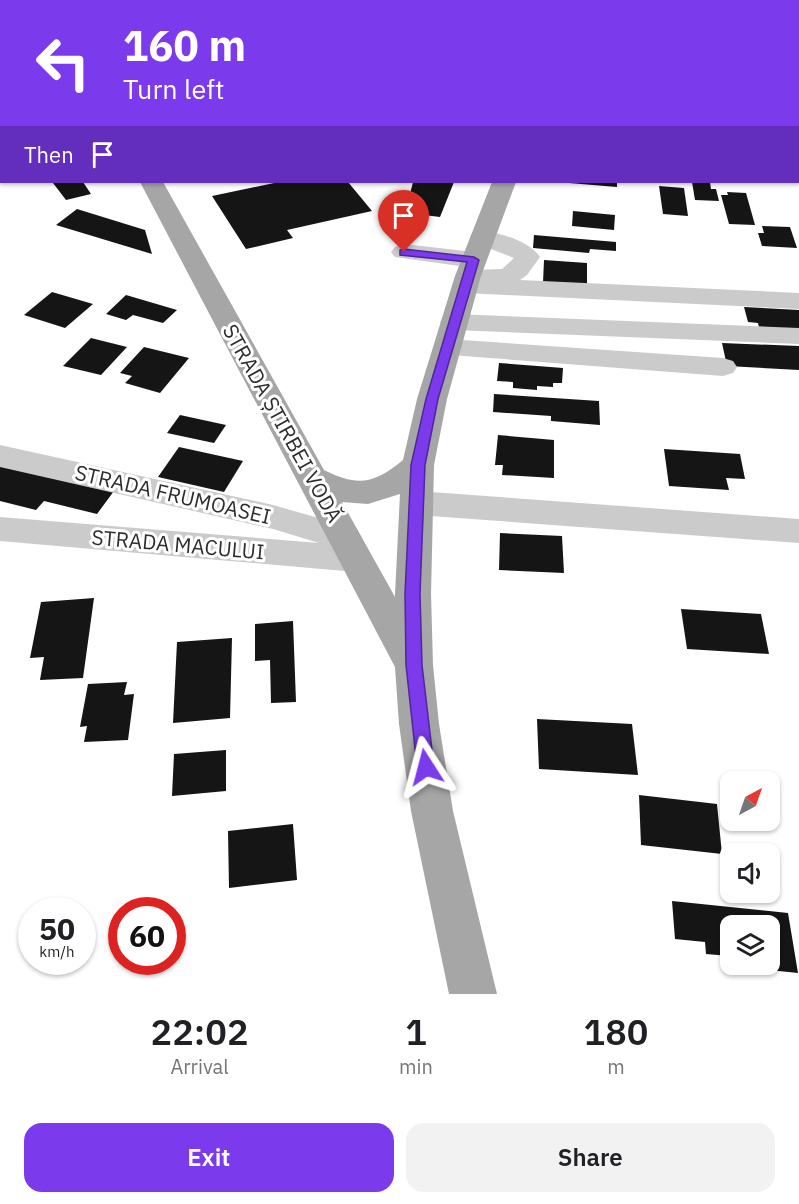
<!DOCTYPE html>
<meta charset="utf-8">
<style>
body{margin:0;font-family:"IBM Plex Sans",sans-serif;background:#f2f2f2;color:#202124;height:100vh;display:flex;flex-direction:column;font-size:22px;white-space:nowrap}
*{box-sizing:border-box;margin:0}
p{font-size:20px;color:#757577}
.icon{flex:none;width:33px;height:33px;fill:none;stroke:currentColor;stroke-width:2;stroke-linecap:round;stroke-linejoin:round}
.map{position:relative;height:994px;overflow:hidden}
.drawer{display:flex;flex-direction:column;background:#fff;flex:1}
.drawer>*{flex:none}
.guide{position:absolute;left:0px;top:0px;width:800px;height:183px;box-shadow:0 2px 4px #0004;background:#7c3aed;color:#fff;overflow:hidden}
.needle{width:39px;rotate:40deg}
.tools{position:absolute;left:720px;top:771px;display:grid;gap:12px}
.tools a{display:grid;place-items:center;width:60px;height:60px;border-radius:12px;background:#fff;box-shadow:0 2px 4px #0004;font-size:30px}
.speed{position:absolute;left:18px;top:897px;display:flex;gap:12px;font-size:30px;font-weight:700;text-align:center}
.speed>*{display:grid;place-content:center;width:78px;height:78px;border-radius:50%;background:#fff;box-shadow:0 2px 4px #0004;line-height:1}
.speed small{font-size:15px;font-weight:400}
.speed .limit{border:9px solid #d22;background:#fff;color:#111}
.pin{position:absolute;display:grid;place-items:center;width:51px;height:51px;color:#fff;margin:-62px -26px;border-radius:50% 50% 50% 0;rotate:-45deg;box-shadow:0 0 6px #0007}
.pin .icon{rotate:45deg}
.me{position:absolute;width:66px;margin:-33px;rotate:351deg;stroke-linejoin:round;filter:drop-shadow(0 0 4px #0008)}
.turn{display:flex;align-items:center;gap:21px;height:126px;padding:0 24px;font-size:27px}
.turn .icon{width:78px;height:78px;stroke-width:2.5}
.turn b{display:block;font-size:42px;line-height:51px}
.then{display:flex;align-items:center;height:57px;padding:0 24px;background:#0003;gap:12px;font-size:22px}
.eta{display:flex;justify-content:space-evenly;align-items:center;height:102px;text-align:center}
.eta b{font-size:36px;font-weight:600;line-height:42px}
.button{display:flex;gap:12px;margin-top:auto;padding:12px 24px}
.button a{flex:1;height:69px;border-radius:18px;background:#7c3aed;color:#fff;font-size:24px;font-weight:600;line-height:69px;text-align:center}
.button a+a{background:#f2f2f2;color:#202124}
.map>svg:first-child{display:block}
</style>
<div class="map">
<svg width="799" height="994" viewBox="0 0 799 994">
<rect width="100%" height="100%" fill="#fff"/>
<g fill="#151515">
<polygon points="56,182 83,182 91,194 66,200 53,183"/>
<polygon points="279,182 348,182 372,211 287,230 293,238 246,249 212,196"/>
<polygon points="413,182 454,182 440,217 416,214 408,202"/>
<polygon points="569,182 617,182 617,187 569,183"/>
<polygon points="692,182 710,182 711,189 716,189 719,201 695,200"/>
<polygon points="659,186 684,188 688,216 663,214"/>
<polygon points="727,192 746,193 755,225 729,224 721,195 728,195"/>
<polygon points="77,209 145,230 152,254 56,225"/>
<polygon points="573,211 615,215 614,230 572,226"/>
<polygon points="762,226 790,227 797,248 762,246 758,233 764,233"/>
<polygon points="534,235 616,242 616,251 590,249 589,253 533,248"/>
<polygon points="544,260 587,263 587,286 543,283"/>
<polygon points="52,292 93,304 65,328 24,315"/>
<polygon points="126,295 177,310 163,323 133,315 126,320 106,314"/>
<polygon points="744,307 799,310 799,333 759,327 758,323 748,322"/>
<polygon points="91,338 127,347 101,375 63,366"/>
<polygon points="722,343 799,346 799,370 727,366"/>
<polygon points="144,347 189,358 160,393 125,383 132,376 120,373"/>
<polygon points="499,363 563,368 562,383 553,383 553,387 537,386 537,390 513,388 513,382 497,381"/>
<polygon points="494,394 599,401 600,425 551,421 551,416 493,412"/>
<polygon points="180,415 226,425 214,443 167,433"/>
<polygon points="498,435 554,440 554,478 502,475 503,465 495,465"/>
<polygon points="179,447 243,461 224,492 158,477"/>
<polygon points="664,449 740,454 745,479 726,478 729,490 669,486"/>
<polygon points="0,462 114,491 97,514 44,501 36,510 0,501"/>
<polygon points="500,533 562,536 564,573 499,570"/>
<polygon points="94,598 83,678 40,680 44,657 30,658 41,602"/>
<polygon points="681,609 761,614 769,654 687,649"/>
<polygon points="293,621 296,702 271,703 270,660 255,661 255,624"/>
<polygon points="232,638 230,718 173,723 177,642"/>
<polygon points="127,682 124,695 134,694 128,740 84,742 87,726 80,727 88,684"/>
<polygon points="537,719 632,724 638,775 539,769"/>
<polygon points="226,750 226,791 172,796 174,754"/>
<polygon points="639,795 717,804 722,854 641,845"/>
<polygon points="293,824 297,880 229,888 228,831"/>
<polygon points="672,901 788,913 798,973 751,968 751,964 770,964 770,926 730,926 730,956 706,954 705,942 675,939"/>
</g>
<g fill="none" stroke-linecap="round" stroke-linejoin="round">
<g fill="#cbcbcb" fill-rule="evenodd">
<polygon points="45,0 63,0 64,2 46,2"/>
<polygon points="202,0 222,0 201,2"/>
<polygon points="254,0 273,0 274,2 255,2"/>
<rect x="0" y="44" width="2" height="12"/>
<path d="M482,230C501,234 528,240 540,257L527,275L520,280L799,293V309L465,293L456,291L452,285L456,279L470,277L473,270L502,269L514,258L473,242L470,237L473,232Z"/>
<polygon points="404,244 474,252 483,255 487,260 483,265 474,268 395,257 391,252 395,247"/>
<polygon points="454,314 799,328 799,344 454,330 444,328 440,322 444,316"/>
<polygon points="447,339 723,358 733,361 737,367 733,373 723,376 437,354 433,348 437,342"/>
<polygon points="0,445 273,505 357,529 362,538 357,546 368,550 373,559 368,568 356,572 0,541 0,517 319,543 273,529 0,467"/>
<polygon points="417,491 799,519 799,543 417,515 405,511 400,503 405,495"/>
</g>
<g fill="#a6a6a6" fill-rule="evenodd">
<rect x="567" y="0" width="18" height="2"/>
<rect x="0" y="80" width="2" height="12"/>
<rect x="798" y="159" width="1" height="14"/>
<path d="M140,182H163L324,470C358,487 374,484 403,460L417,399L455,276L492,182H516L481,276L447,399L434,465L431,594L433,665L439,724L453,811L497,994H449L411,811L399,724L395,667ZM400,494L395,594V597L342,502L368,504Z"/>
</g>
</g>
<polygon fill="#7c3aed" stroke="#51269a" stroke-width="1.5" points="404,249 474,257 479,260 438,399 425,465 420,594 422,665 434,767 432,773 426,775 420,773 417,767 406,665 405,594 411,465 426,399 467,262 400,255 400,250"/>
<g text-anchor="middle" dominant-baseline="central" stroke-width="6" stroke-linejoin="round" paint-order="stroke">
<g font-size="21" fill="#2e2e2e" stroke="#fff">
<text transform="translate(283 423) rotate(61)">STRADA ȘTIRBEI VODĂ</text>
<text transform="translate(173 494) rotate(13)">STRADA FRUMOASEI</text>
<text transform="translate(178 544) rotate(5)">STRADA MACULUI</text>
</g>
</g>
</svg>
<div class="tools">
<a><svg class="needle" viewBox="-14 -14 28 28"><path d="M0-13l5 13h-10z" fill="#e53935"/><path d="M0 13l5-13h-10z" fill="#757577"/></svg></a>
<a><svg class="icon" aria-label="sound" viewBox="0 0 24 24"><path d="M4 9h4l5-4v14l-5-4H4zM17 9q2 3 0 6"/></svg></a>
<a><svg class="icon" aria-label="layers" viewBox="0 0 24 24"><path d="M12 4l9 5-9 5-9-5zM3 14l9 5 9-5"/></svg></a>
</div>
<div class="speed"><div>50<small>km/h</small></div><div class="limit">60</div></div>
<div class="pin" style="left:404px;top:252px;background:#d93025"><svg class="icon" aria-label="arrive" viewBox="0 0 24 24"><path d="M6 21V4h12l-3 4 3 4H6"/></svg></div>
<svg class="me" style="left:426px;top:767px" viewBox="-20 -20 40 40"><path d="M0-17L14 15 0 8-14 15z" fill="#7c3aed" stroke="#fff" stroke-width="4"/></svg>
<div class="guide">
<div class="turn"><svg class="icon" aria-label="left" viewBox="0 0 24 24"><path d="M17 20v-9H6M10 6l-5 5 5 5"/></svg><div><b>160 m</b>Turn left</div></div>
<div class="then">Then<svg class="icon" aria-label="arrive" viewBox="0 0 24 24"><path d="M6 21V4h12l-3 4 3 4H6"/></svg></div>
</div>
</div>
<section class="drawer">
<div class="eta">
<div><b>22:02</b><p>Arrival</p></div>
<div><b>1</b><p>min</p></div>
<div><b>180</b><p>m</p></div>
</div>
<div class="button"><a>Exit</a><a>Share</a></div>
</section>
